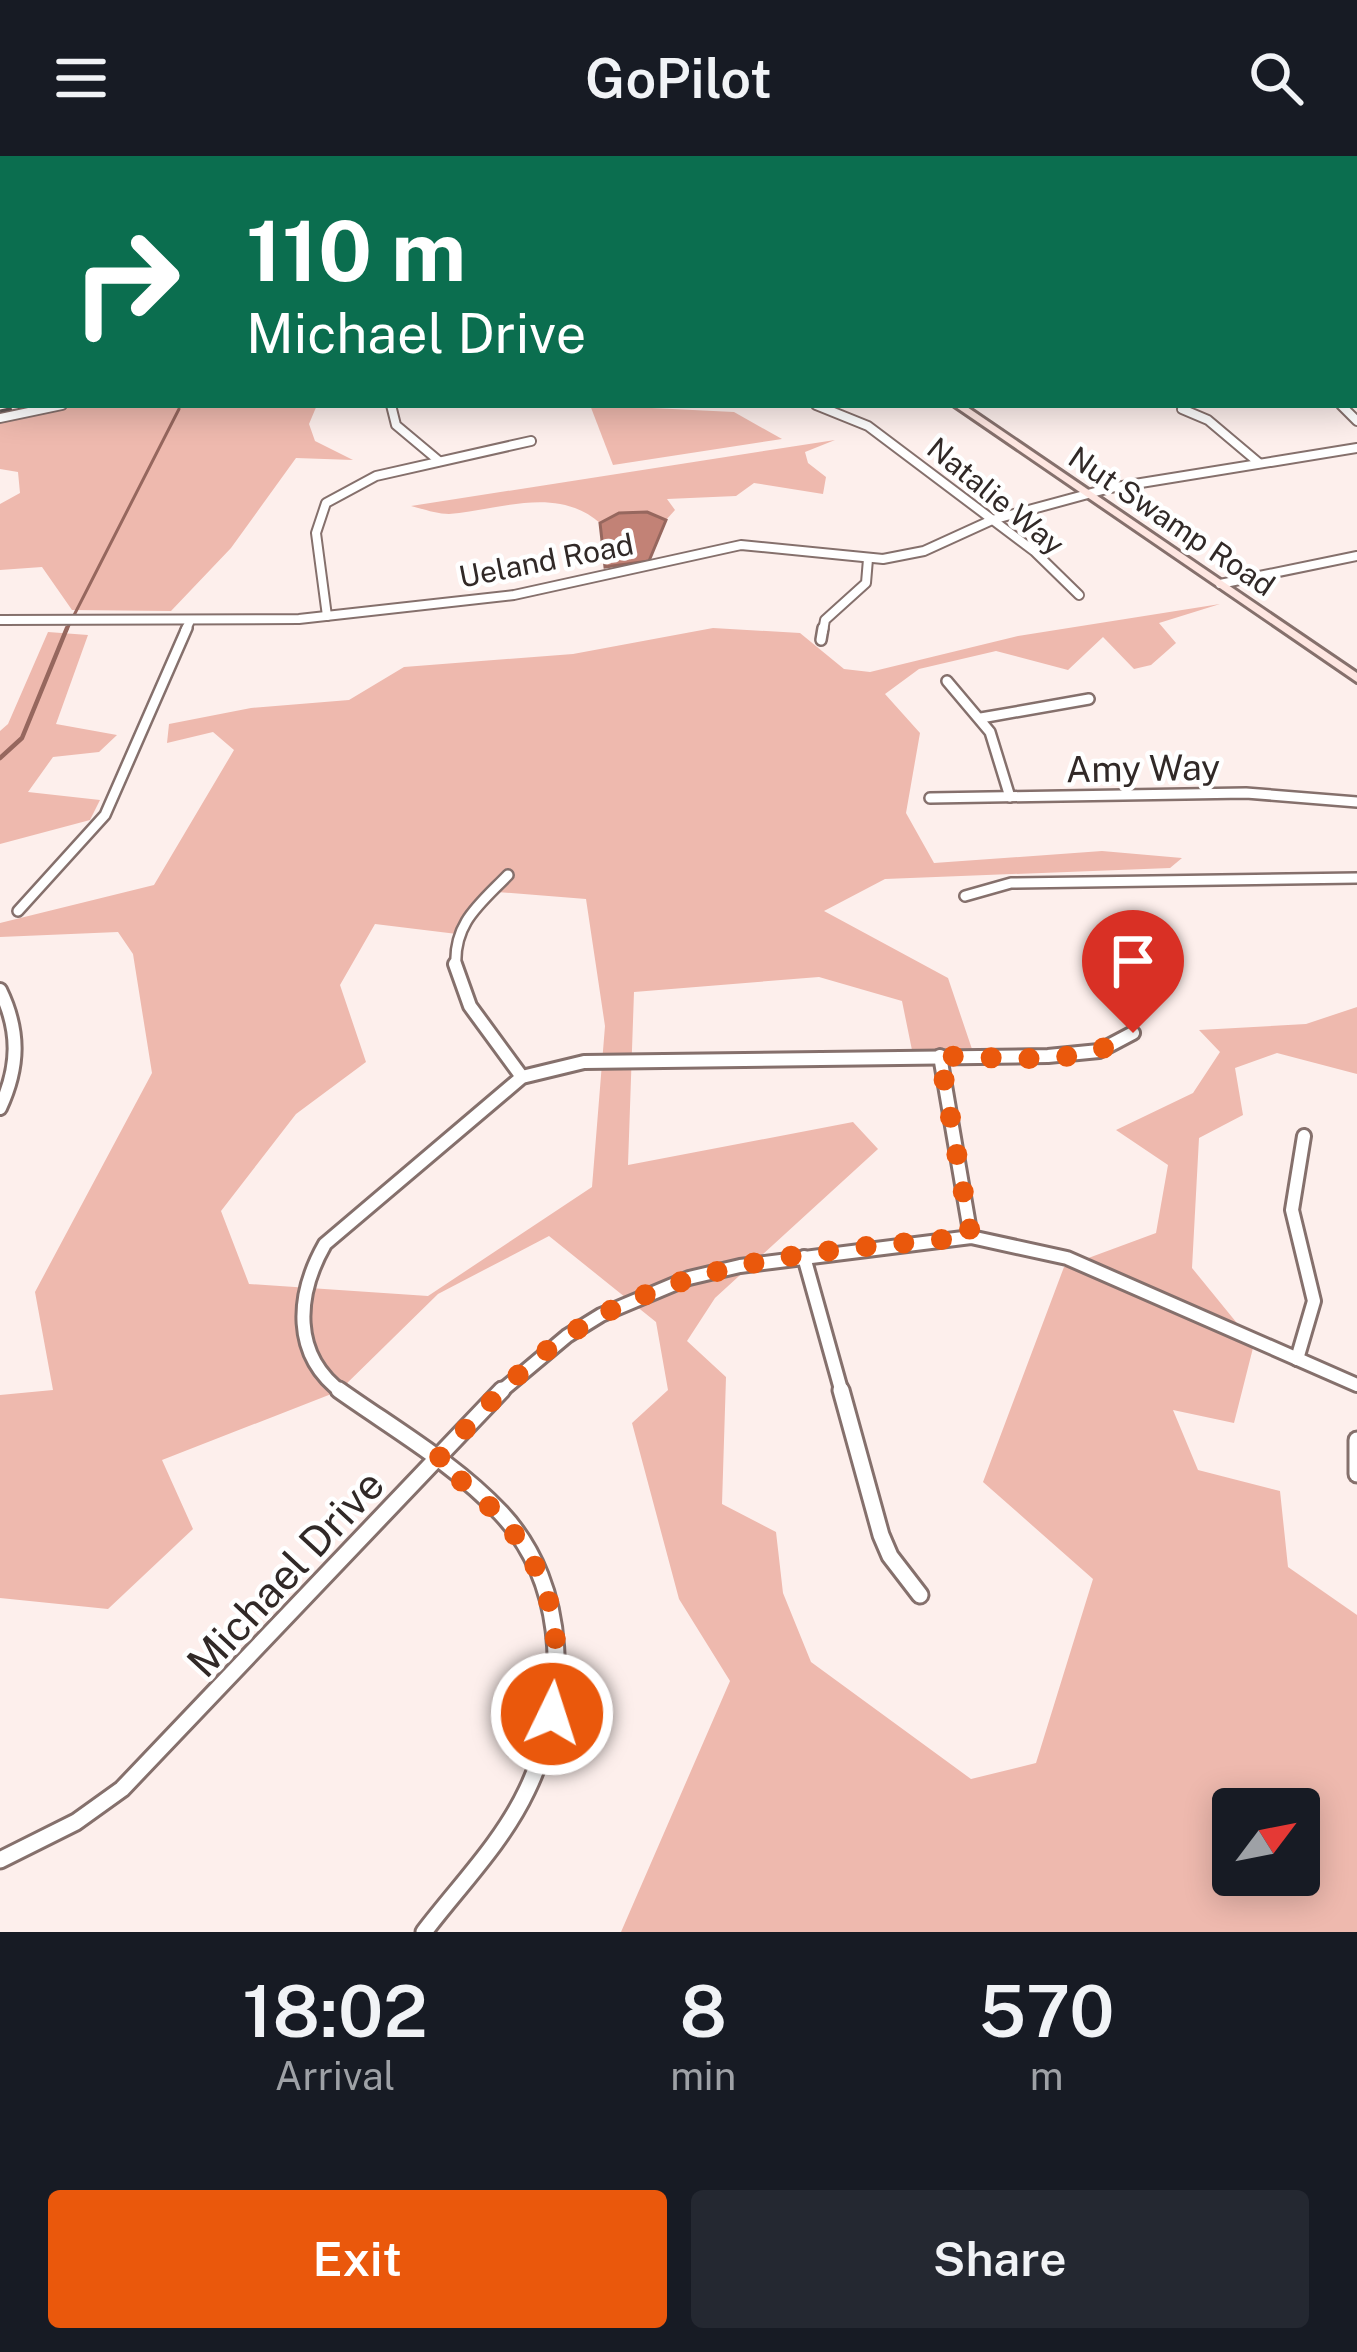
<!DOCTYPE html>
<style>
body{margin:0;font-family:"Public Sans",sans-serif;background:#242831;color:#f1f3f6;height:100vh;display:flex;flex-direction:column;font-size:45px;white-space:nowrap}
*{box-sizing:border-box;margin:0}
p{font-size:39px;color:#9ea1a6}
.icon{flex:none;width:66px;height:66px;fill:none;stroke:currentColor;stroke-width:2;stroke-linecap:round;stroke-linejoin:round}
.map{position:relative;height:1776px;overflow:hidden}
.details{display:flex;flex-direction:column;background:#171b24;flex:1}
.details>*{flex:none}
.banner{position:absolute;left:0px;top:0px;width:1359px;height:252px;box-shadow:0 6px 30px #0003;background:#0b6e4f;color:#fff;overflow:hidden}
.needle{width:78px;rotate:58deg}
.buttons{position:absolute;left:1212px;top:1632px;display:grid;gap:24px}
.buttons a{display:grid;place-items:center;width:108px;height:108px;border-radius:12px;background:#171b24;box-shadow:0 6px 30px #0003;font-size:60px}
.pin{position:absolute;display:grid;place-items:center;width:102px;height:102px;color:#fff;margin:-123px -51px;border-radius:50% 50% 50% 0;rotate:-45deg;box-shadow:0 0 12px #0007}
.pin .icon{rotate:45deg}
.me{position:absolute;width:132px;margin:-66px;rotate:4deg;stroke-linejoin:round;filter:drop-shadow(0 0 9px #0008)}
.turn{display:flex;align-items:center;gap:42px;height:252px;padding:0 48px;font-size:54px}
.turn .icon{width:156px;height:156px;stroke-width:2.5}
.turn b{display:block;font-size:84px;line-height:102px}
.eta{display:flex;justify-content:space-evenly;align-items:center;height:204px;text-align:center}
.eta b{font-size:72px;font-weight:600;line-height:84px}
.button{display:flex;gap:24px;margin-top:auto;padding:24px 48px}
.button a{flex:1;height:138px;border-radius:12px;background:#ea580c;color:#fff;font-size:48px;font-weight:600;line-height:138px;text-align:center}
.button a+a{background:#242831;color:#f1f3f6}
header{display:flex;justify-content:space-between;align-items:center;height:156px;padding:0 48px;background:#171b24;font-size:54px;font-weight:600}
.map>svg:first-child{display:block}
</style>
<header><svg class="icon" aria-label="menu" viewBox="0 0 24 24"><path d="M4 6h16M4 12h16M4 18h16"/></svg>GoPilot<svg class="icon" aria-label="search" viewBox="0 0 24 24"><circle cx="10" cy="10" r="6"/><path d="M15 15l6 6"/></svg></header>
<div class="map">
<svg width="1357" height="1776" viewBox="0 0 1357 1776">
<rect width="100%" height="100%" fill="#fdefec"/>
<g fill="#eeb9ae" fill-rule="evenodd">
<polygon points="624,0 1254,0 1229,3"/>
<polygon points="80,249 317,249 309,268 315,285 353,304 296,302 231,392 171,455 72,454 42,411 0,414 0,348 20,337 18,316 0,313 0,264"/>
<polygon points="590,249 734,256 782,283 613,309"/>
<path d="M835,284L805,296L808,307L826,321L823,338L754,327L736,340L667,343L675,354L666,364C641,353 624,354 600,367C556,329 500,354 449,358C437,358 423,353 411,350Z"/>
<path d="M1220,448L1159,467L1176,487L1151,509L1134,513L1103,481L1068,514L996,495L919,513L885,538L920,577L906,657L934,707L1102,695L1182,702L1170,712L885,723L824,755L948,822L975,902L914,904L902,845L819,821L634,836L628,1009L853,966L878,993L715,1142L687,1185L726,1221L722,1348L776,1376L783,1437L811,1506L971,1623L1036,1607L1093,1423L983,1326L1064,1111L1156,1077L1168,1009L1116,974L1193,937L1220,896L1199,874L1306,868L1357,851V918L1277,897L1235,912L1243,959L1199,982L1192,1112L1254,1188L1234,1267L1173,1254L1198,1314L1280,1335L1288,1411L1357,1459V1776H621L730,1525L679,1443L632,1267L668,1234L656,1166L549,1080L438,1138L339,1235L162,1304L193,1373L108,1453L0,1442V1239L53,1234L35,1136L152,917L133,798L118,776L0,781V767L154,729L234,594L213,576L167,587L169,568L251,552L349,544L404,511L573,498L713,472L800,477L844,513L870,516L1018,480ZM497,736L586,743L605,870L592,1031L428,1140L249,1128L221,1055L296,958L366,906L340,829L375,768L457,778ZM1233,1653H1299V1719H1233Z"/>
<polygon points="48,476 88,479 56,568 117,579 99,596 53,601 28,636 100,644 90,664 0,688 0,575 8,568"/>
</g>
<polygon fill="#c28276" stroke="#96675e" stroke-width="3" points="647,356 666,364 649,405 605,411 600,367 619,357"/>
<g fill="none" stroke-linecap="round" stroke-linejoin="round">
<polyline stroke="#96675e" stroke-width="3" points="66,475 179,253"/>
<polyline stroke="#96675e" stroke-width="4.5" points="0,602 22,582 67,472"/>
<g stroke="#85706c" stroke-width="9">
<g id="minor-far4">
<polyline points="56,0 66,3"/>
<polyline points="132,3 141,0"/>
<polyline points="294,3 304,0"/>
<polyline points="1323,3 1357,1"/>
</g>
</g>
<g stroke="#85706c" stroke-width="12">
<g id="minor-far3">
<polyline points="391,249 396,269 439,305"/>
<polyline points="816,249 868,270 1034,395 1079,439"/>
<polyline points="1341,249 1357,265"/>
<polyline points="1182,253 1208,264 1259,307"/>
<polyline points="0,262 62,249"/>
<polyline points="1220,428 1357,400"/>
<polyline points="327,460 316,377 326,347 376,320 531,285"/>
<polyline points="0,464 299,463 514,439 741,389 883,403 924,395 992,364 1110,332 1357,292"/>
<polyline points="185,475 189,467"/>
<polyline points="823,475 825,464 866,427 868,403"/>
</g>
</g>
<g stroke="#85706c" stroke-width="14">
<g id="minor-far2">
<polyline points="821,484 823,472"/>
<polyline points="947,525 990,576 1010,641"/>
<polyline points="981,562 1089,543"/>
<polyline points="930,642 1246,637 1357,646"/>
<polyline points="965,740 1011,727 1357,722"/>
<polyline points="18,755 105,659 187,472"/>
<path d="M456,811C453,767 480,748 508,719"/>
</g>
</g>
<g stroke="#85706c" stroke-width="18">
<g id="minor-far1">
<polyline points="455,808 470,850 522,921"/>
<path d="M0,834C20,875 19,911 0,952"/>
<polyline points="940,900 971,1081"/>
<polyline points="804,1101 842,1237"/>
<polyline points="1297,1203 1314,1145 1292,1054 1304,980"/>
<path d="M343,1237C291,1199 296,1139 325,1088L522,921L584,906L1048,900L1099,895L1133,877"/>
<polyline points="499,1237 567,1180 601,1159 689,1122 740,1110 971,1081 1067,1102 1357,1229"/>
</g>
</g>
<g stroke="#85706c" stroke-width="21">
<g id="minor">
<path d="M339,1234C394,1273 455,1308 501,1357C570,1431 569,1547 527,1634C502,1687 459,1730 424,1776"/>
<polyline points="841,1234 881,1379 890,1400 920,1439"/>
<polyline points="1357,1284 1357,1318"/>
<polyline points="0,1704 76,1666 122,1633 502,1234"/>
</g>
</g>
<g stroke="#85706c" stroke-width="6">
<g id="secondary">
<polygon points="608,0 616,0 617,3 609,3"/>
<polygon points="953,249 964,249 1357,517 1357,526"/>
</g>
</g>
<use href="#minor-far4" stroke="#fff" stroke-width="6"/>
<use href="#minor-far3" stroke="#fff" stroke-width="8"/>
<use href="#minor-far2" stroke="#fff" stroke-width="9"/>
<use href="#minor-far1" stroke="#fff" stroke-width="12"/>
<use href="#minor" stroke="#fff" stroke-width="15"/>
<use href="#secondary" fill="#fee6e1" fill-rule="evenodd"/>
<g stroke="#5c5351" stroke-width="3" stroke-dasharray="12 6" stroke-linecap="butt">
<polyline points="1273,3 1308,0"/>
<polyline points="0,255 29,249"/>
</g>
</g>
<g fill="none" stroke-linecap="round" stroke-linejoin="round">
<path stroke="#ea580c" stroke-width="21" stroke-dasharray="0 37.8" d="M552,1558C570,1436 530,1376 436,1305C478,1260 518,1212 570,1178C686,1101 836,1093 971,1081L940,900C1001,900 1081,914 1133,877"/>
</g>
<g text-anchor="middle" dominant-baseline="central" stroke-width="9" stroke-linejoin="round" paint-order="stroke">
<g font-size="30" fill="#312927" stroke="#fff">
<text transform="translate(996 340) rotate(39)">Natalie Way</text>
<text transform="translate(1172 365) rotate(34)">Nut Swamp Road</text>
<text transform="translate(546 404) rotate(-11)">Ueland Road</text>
</g>
<g font-size="36" fill="#312927" stroke="#fff">
<text transform="translate(1143 612) rotate(-1)">Amy Way</text>
</g>
<g font-size="42" fill="#312927" stroke="#fff">
<text transform="translate(285 1417) rotate(-47)">Michael Drive</text>
</g>
</g>
</svg>
<div class="buttons">
<a><svg class="needle" viewBox="-14 -14 28 28"><path d="M0-13l5 13h-10z" fill="#e53935"/><path d="M0 13l5-13h-10z" fill="#9ea1a6"/></svg></a>
</div>
<div class="pin" style="left:1133px;top:877px;background:#d93025"><svg class="icon" aria-label="arrive" viewBox="0 0 24 24"><path d="M6 21V4h12l-3 4 3 4H6"/></svg></div>
<svg class="me" style="left:552px;top:1558px" viewBox="-20 -20 40 40"><circle r="17" fill="#ea580c" stroke="#fff" stroke-width="3"/><path d="M0-11L8 9 0 5-8 9z" fill="#fff"/></svg>
<div class="banner">
<div class="turn"><svg class="icon" aria-label="right" viewBox="0 0 24 24"><path d="M7 20v-9h11M14 6l5 5-5 5"/></svg><div><b>110 m</b>Michael Drive</div></div>
</div>
</div>
<section class="details">
<div class="eta">
<div><b>18:02</b><p>Arrival</p></div>
<div><b>8</b><p>min</p></div>
<div><b>570</b><p>m</p></div>
</div>
<div class="button"><a>Exit</a><a>Share</a></div>
</section>
